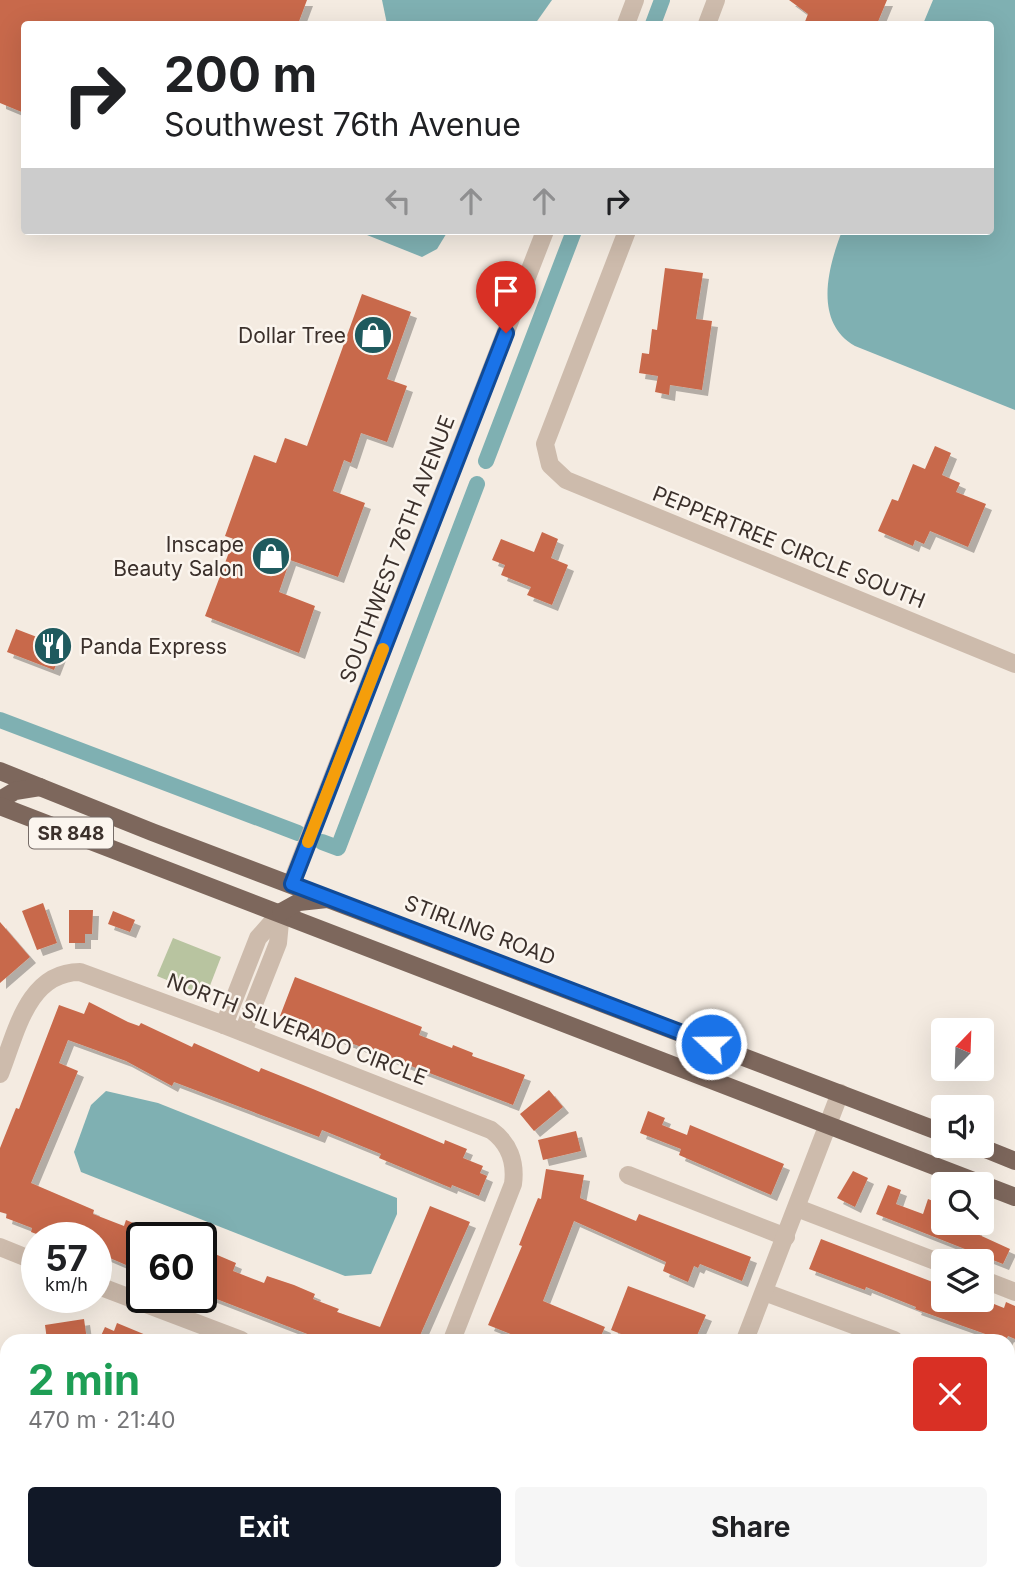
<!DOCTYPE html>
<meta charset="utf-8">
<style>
body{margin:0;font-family:Inter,sans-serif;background:#f6f6f6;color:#202124;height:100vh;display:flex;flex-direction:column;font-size:26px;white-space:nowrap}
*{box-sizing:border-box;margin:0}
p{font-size:23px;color:#757577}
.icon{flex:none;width:38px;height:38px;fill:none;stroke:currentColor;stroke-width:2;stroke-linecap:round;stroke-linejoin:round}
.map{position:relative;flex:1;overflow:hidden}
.sheet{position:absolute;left:0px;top:1334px;width:1015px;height:247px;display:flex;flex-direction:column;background:#fff;border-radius:21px 21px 0 0;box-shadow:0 7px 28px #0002}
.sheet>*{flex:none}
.guide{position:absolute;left:21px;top:21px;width:973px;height:214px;border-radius:7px;box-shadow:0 7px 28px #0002;background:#fff;color:#202124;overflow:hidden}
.needle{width:46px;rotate:23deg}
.buttons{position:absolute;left:931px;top:1018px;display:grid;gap:14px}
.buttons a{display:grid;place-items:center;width:63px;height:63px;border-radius:7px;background:#fff;box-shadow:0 7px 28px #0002;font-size:35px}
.speed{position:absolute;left:21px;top:1222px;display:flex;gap:14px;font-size:35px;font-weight:700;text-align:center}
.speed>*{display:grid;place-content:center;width:91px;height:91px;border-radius:50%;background:#fff;box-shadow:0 7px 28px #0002;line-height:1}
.speed small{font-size:18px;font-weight:400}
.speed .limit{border:4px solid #111;border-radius:10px;background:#fff;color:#111}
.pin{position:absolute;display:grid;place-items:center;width:60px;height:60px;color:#fff;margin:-72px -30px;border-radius:50% 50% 50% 0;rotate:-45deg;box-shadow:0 0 7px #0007}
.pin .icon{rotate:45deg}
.me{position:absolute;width:77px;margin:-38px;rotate:291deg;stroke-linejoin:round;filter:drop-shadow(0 0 5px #0008)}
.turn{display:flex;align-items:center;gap:24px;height:147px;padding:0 28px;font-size:32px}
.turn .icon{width:91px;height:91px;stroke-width:2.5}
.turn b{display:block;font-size:49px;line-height:60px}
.lanes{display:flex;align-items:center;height:66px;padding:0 28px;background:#0003;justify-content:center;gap:35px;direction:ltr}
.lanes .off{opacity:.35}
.round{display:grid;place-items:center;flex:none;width:74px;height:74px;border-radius:7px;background:#f6f6f6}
.overview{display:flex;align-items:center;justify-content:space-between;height:119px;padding:0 28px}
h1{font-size:42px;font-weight:700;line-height:52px;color:#1e9e55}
.button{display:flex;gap:14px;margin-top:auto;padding:14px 28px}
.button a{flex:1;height:80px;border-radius:7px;background:#111827;color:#fff;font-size:28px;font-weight:700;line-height:80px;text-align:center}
.button a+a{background:#f6f6f6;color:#202124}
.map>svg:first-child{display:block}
</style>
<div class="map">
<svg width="1015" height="1580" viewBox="0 0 1015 1580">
<defs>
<filter id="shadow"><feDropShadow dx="6" dy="6" stdDeviation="0" flood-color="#0004"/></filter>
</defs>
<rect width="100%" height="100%" fill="#f4ebe1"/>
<polygon fill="#b8c4a0" points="173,938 221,957 206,996 157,976"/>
<g fill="#7fb0b2">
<polygon points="382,0 552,0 535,24 387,24"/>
<path d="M933,0H1015V410L855,346C814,322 827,270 842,231H990V24H923Z"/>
<polygon points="357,231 448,231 437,249 422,257"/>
<polygon points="106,1091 158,1103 397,1198 397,1214 371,1274 345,1276 81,1172 74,1152 91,1105"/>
</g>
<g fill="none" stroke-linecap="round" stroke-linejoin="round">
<g stroke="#7fb0b2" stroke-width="16">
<polyline points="653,24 662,0"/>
<polyline points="486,461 574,231"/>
<polyline points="0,720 298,833"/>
<polyline points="322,842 338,848 477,484"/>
</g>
</g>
<g fill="#c8694b" filter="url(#shadow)">
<polygon points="0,0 307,0 298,24 24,24 24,113 0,103"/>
<polygon points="789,0 887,0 877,24 804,24 808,14"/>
<polygon points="665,268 703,273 696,319 712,321 702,390 670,385 669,395 655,392 658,376 639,373 642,353 649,354 652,329 657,330"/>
<polygon points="362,294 411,312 387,379 407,386 387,442 361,433 351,463 344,460 333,491 365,503 338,577 290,560 279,592 315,606 299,653 205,616 234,539 225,536 254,455 276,463 285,438 307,446"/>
<polygon points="935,446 951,453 942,475 960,483 956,492 986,504 968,547 930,531 924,544 915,540 913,546 878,531 892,499 898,501 913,464 925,469"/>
<polygon points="542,532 558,539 551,558 568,565 552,605 527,595 531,587 501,575 505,565 492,560 501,539 534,552"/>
<polygon points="16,629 63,647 54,670 7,652"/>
<polygon points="43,903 57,943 37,950 22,911"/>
<polygon points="69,910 93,910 92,934 85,934 85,943 69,943"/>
<polygon points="113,911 135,920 130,932 108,924"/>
<polygon points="0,922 30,957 0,983"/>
<polygon points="295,977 422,1027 419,1035 452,1048 453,1045 473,1053 472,1056 525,1075 513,1105 280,1016"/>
<polygon points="89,1002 128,1022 139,1026 141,1023 192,1047 194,1043 259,1072 261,1068 313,1089 444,1144 445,1140 467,1149 463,1158 483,1166 480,1173 487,1176 479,1196 452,1185 451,1188 379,1158 381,1154 322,1130 319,1137 174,1082 172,1086 126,1061 68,1040 59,1063 78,1071 31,1183 94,1210 93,1214 124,1226 126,1220 167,1237 142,1237 142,1260 137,1258 133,1268 96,1252 96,1237 63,1237 44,1231 42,1236 31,1232 32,1228 6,1218 7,1214 0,1212 0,1148 16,1108 19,1109 59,1005 84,1014"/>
<polygon points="549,1090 563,1107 534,1131 520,1114"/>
<polygon points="648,1111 665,1118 662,1125 687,1135 690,1125 784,1164 771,1195 679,1155 681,1149 640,1133"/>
<polygon points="576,1131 581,1151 543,1160 538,1140"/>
<polygon points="546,1169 584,1175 580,1198 636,1221 639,1214 751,1257 742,1281 700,1264 698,1268 694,1266 688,1282 663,1271 666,1262 574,1221 543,1301 605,1327 599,1340 526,1340 488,1325 522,1246 519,1245 538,1198 541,1199"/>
<polygon points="853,1171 868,1178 855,1207 837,1198"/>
<polygon points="888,1185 901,1190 896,1204 923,1214 928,1199 943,1205 936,1223 978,1223 975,1233 1010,1249 1003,1264 876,1214"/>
<polygon points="430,1206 470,1222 418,1340 323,1340 201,1293 215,1254 236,1263 233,1271 264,1283 267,1276 294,1285 315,1294 313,1299 339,1309 337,1312 380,1327"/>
<polygon points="821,1239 943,1286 943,1300 984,1300 1004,1308 1006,1302 1015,1306 1015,1339 1008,1336 1006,1340 989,1340 991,1336 915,1309 916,1307 866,1287 865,1290 809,1269"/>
<polygon points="628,1286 706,1315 695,1340 649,1340 633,1334 631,1338 611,1330"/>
<polygon points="84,1319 87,1340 47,1340 45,1325"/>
<polygon points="117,1323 158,1340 99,1340 105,1327 114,1331"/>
</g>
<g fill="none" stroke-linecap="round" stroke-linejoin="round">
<g stroke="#cdbbac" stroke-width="18">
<polyline points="626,24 635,0"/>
<polyline points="707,24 716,0"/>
<polyline points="627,231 545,444 550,465 566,480 1015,664"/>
<polyline points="291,884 545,231"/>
<polyline points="224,1025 258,938 281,912"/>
<polyline points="243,1032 278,943 281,912"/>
<path d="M0,1074C16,1034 27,972 80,972L224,1025L491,1130C509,1143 516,1162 513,1184L452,1340"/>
<polyline points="628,1175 786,1237"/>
<polyline points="797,1208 943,1264"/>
<polyline points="0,1247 37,1262"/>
<polyline points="982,1279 1015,1292"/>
<polyline points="96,1285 241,1340"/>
<polyline points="764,1292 894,1340"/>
<polyline points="745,1340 840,1093"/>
<polyline points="1008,1383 1015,1386"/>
<polyline points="0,1544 7,1527"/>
<polyline points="1008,1567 1015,1570"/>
<polyline points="566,1573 579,1580"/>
<polyline points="159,1580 162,1573"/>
<polyline points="331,1580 333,1573"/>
<polyline points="538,1580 540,1573"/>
<polyline points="651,1580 654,1573"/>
</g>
<g stroke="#7d675c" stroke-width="18">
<polyline points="0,771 152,832 943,1133"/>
<polyline points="0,800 15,791 40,787"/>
<polyline points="0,806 1015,1197"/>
<polyline points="281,912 299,902 327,899"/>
<polyline points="978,1146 1015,1161"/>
</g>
</g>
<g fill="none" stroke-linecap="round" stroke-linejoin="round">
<g stroke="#114b97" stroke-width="18">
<polyline id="route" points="506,333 292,884 711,1044"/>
</g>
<use href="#route" stroke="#1a73e8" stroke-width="12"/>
<polyline stroke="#f59e0b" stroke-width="12" points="308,842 383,649"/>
</g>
<defs>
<g id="shop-disc" transform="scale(2.0125)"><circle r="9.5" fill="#1f5a5e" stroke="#fbf5ee"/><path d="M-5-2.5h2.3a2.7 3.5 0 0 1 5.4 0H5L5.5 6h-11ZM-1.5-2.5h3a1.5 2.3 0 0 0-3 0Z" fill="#fff"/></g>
<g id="restaurant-disc" transform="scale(2.0125)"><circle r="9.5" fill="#1f5a5e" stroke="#fbf5ee"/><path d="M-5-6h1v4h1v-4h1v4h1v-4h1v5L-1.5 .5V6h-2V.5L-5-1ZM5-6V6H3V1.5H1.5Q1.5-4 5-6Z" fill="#fff"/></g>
</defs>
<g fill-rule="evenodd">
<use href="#shop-disc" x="373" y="335"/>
<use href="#shop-disc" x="271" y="556"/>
<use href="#restaurant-disc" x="53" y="646"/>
</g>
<g text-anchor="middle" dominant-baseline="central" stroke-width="5" stroke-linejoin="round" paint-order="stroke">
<rect fill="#fbf5ee" stroke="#756b66" stroke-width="2" x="29" y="817.5" width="84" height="31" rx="5"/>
<g font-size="19" font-weight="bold" fill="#3b302b">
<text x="71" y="833">SR 848</text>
</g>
<g font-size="21" fill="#3b302b" stroke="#fbf5ee" text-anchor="end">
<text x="346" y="335">Dollar Tree</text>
<text x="244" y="544">Inscape<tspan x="244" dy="24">Beauty Salon</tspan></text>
<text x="80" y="646" text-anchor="start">Panda Express</text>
</g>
<g font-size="21" fill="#3b302b" stroke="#fbf5ee">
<text transform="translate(789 547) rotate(22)">PEPPERTREE CIRCLE SOUTH</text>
<text transform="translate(397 549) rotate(-69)">SOUTHWEST 76TH AVENUE</text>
<text transform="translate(480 930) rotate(21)">STIRLING ROAD</text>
<text transform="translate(297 1029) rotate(21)">NORTH SILVERADO CIRCLE</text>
</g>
</g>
</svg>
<div class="buttons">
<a><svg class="needle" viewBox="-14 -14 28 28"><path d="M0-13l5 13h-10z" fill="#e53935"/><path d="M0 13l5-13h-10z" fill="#757577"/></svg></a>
<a><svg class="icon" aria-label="sound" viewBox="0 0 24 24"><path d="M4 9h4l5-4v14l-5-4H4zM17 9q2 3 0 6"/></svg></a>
<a><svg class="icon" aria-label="search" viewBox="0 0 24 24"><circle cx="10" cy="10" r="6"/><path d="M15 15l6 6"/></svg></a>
<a><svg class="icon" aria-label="layers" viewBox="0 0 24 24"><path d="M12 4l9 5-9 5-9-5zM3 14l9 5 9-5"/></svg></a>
</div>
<div class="speed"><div>57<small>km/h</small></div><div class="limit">60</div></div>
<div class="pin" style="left:506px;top:333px;background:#d93025"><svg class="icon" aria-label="arrive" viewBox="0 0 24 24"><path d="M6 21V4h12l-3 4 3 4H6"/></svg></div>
<svg class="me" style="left:711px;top:1044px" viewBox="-20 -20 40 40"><circle r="17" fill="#1a73e8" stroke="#fff" stroke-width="3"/><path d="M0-11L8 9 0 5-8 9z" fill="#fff"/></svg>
<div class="guide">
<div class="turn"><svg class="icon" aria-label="right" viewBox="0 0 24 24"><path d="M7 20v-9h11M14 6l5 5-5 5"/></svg><div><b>200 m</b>Southwest 76th Avenue</div></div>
<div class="lanes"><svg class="icon off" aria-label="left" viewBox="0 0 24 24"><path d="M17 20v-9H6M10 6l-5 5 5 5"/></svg><svg class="icon off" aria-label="ahead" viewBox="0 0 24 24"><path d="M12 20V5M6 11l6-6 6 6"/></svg><svg class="icon off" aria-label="ahead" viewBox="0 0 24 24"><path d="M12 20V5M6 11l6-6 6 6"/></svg><svg class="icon" aria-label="right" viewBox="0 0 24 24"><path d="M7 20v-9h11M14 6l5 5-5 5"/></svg></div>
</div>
<section class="sheet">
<div class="overview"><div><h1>2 min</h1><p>470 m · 21:40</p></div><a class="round" style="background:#d93025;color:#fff"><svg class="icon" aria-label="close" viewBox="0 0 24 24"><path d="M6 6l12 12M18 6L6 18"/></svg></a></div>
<div class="button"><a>Exit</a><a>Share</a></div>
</section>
</div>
